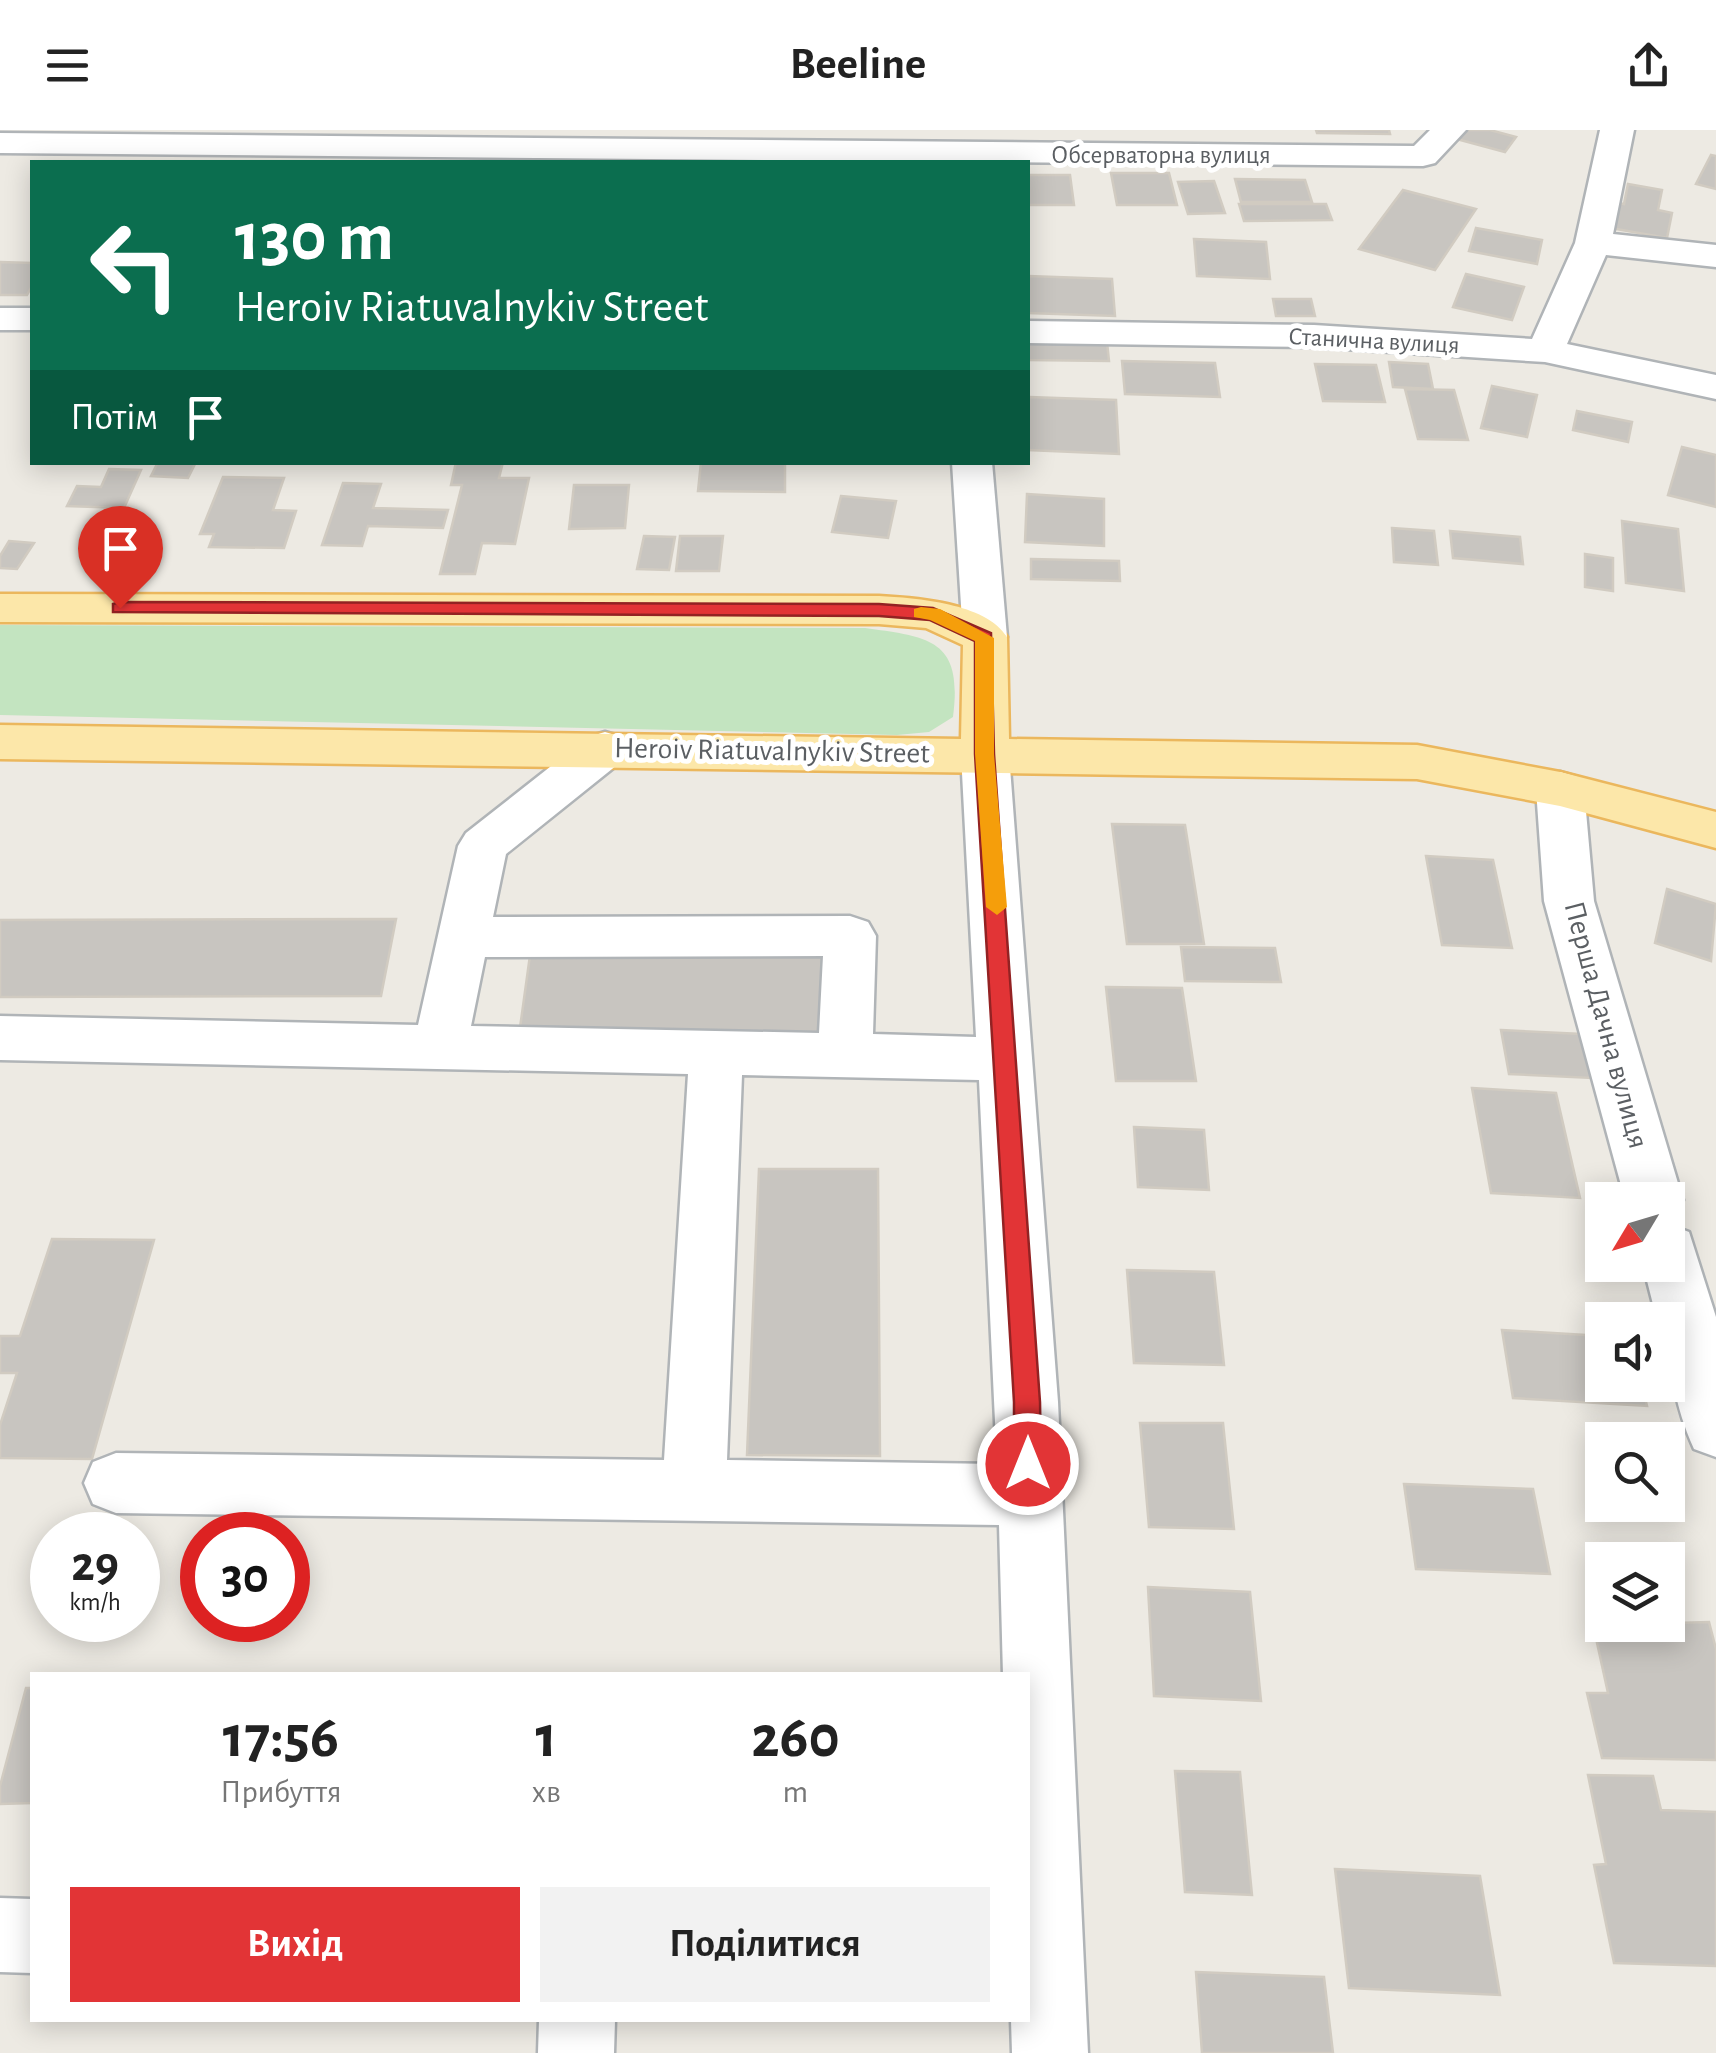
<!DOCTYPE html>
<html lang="uk">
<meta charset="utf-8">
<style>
body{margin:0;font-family:"Alegreya Sans",sans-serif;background:#f2f2f2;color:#222;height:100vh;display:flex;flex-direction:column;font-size:38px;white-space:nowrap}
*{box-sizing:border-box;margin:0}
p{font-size:32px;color:#767676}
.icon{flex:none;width:55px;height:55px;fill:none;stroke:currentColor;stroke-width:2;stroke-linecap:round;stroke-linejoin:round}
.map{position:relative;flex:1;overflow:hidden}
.sheet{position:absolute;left:30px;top:1542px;width:1000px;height:350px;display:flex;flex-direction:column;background:#fff;border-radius:0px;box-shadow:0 5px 25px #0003}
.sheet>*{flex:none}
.hud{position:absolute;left:30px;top:30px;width:1000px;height:305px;border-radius:0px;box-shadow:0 5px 25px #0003;background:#0b6e4f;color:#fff;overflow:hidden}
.needle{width:65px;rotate:232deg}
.tools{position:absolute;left:1585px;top:1052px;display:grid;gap:20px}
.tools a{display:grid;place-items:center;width:100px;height:100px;border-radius:0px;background:#fff;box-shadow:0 5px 25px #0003;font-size:50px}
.speed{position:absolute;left:30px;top:1382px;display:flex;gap:20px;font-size:50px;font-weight:700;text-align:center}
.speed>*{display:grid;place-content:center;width:130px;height:130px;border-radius:50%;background:#fff;box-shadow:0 5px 25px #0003;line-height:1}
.speed small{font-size:25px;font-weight:400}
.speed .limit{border:15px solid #d22;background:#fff;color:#111}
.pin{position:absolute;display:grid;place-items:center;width:85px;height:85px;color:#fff;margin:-102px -42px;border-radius:50% 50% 50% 0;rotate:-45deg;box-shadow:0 0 10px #0007}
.pin .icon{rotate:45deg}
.me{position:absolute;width:110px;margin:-55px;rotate:0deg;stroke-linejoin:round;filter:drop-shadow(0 0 8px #0008)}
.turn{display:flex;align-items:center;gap:35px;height:210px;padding:0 40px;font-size:45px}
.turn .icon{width:130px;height:130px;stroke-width:2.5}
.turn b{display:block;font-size:70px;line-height:85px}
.then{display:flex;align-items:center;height:95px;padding:0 40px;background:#0003;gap:20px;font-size:38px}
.eta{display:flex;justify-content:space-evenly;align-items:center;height:170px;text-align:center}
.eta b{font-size:60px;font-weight:600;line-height:70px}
.action{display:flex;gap:20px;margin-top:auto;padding:20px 40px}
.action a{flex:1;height:115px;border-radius:0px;background:#e23436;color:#fff;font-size:40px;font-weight:600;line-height:115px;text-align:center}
.action a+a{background:#f2f2f2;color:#222}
header{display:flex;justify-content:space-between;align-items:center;height:130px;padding:0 40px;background:#fff;font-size:45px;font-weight:600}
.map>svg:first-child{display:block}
</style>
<header><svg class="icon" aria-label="menu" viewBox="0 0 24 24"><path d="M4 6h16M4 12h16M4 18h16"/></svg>Beeline<svg class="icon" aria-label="share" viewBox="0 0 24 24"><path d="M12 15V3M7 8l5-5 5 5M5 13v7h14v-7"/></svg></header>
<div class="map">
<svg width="1716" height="1923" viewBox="0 0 1716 1923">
<rect width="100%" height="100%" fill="#edeae3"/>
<path fill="#c3e4c0" d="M0,495L865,498C931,507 963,510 953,587L929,602L897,605L0,585Z"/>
<g fill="#c8c5c0" stroke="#d1cbc1" stroke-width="2.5">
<polygon points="1316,0 1389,0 1390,4 1317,3"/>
<polygon points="1460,0 1490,0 1516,7 1505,22 1453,8"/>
<polygon points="1711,25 1716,26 1716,59 1696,54"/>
<polygon points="1111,43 1169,43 1177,75 1117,75"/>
<polygon points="1028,45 1070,45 1074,75 1028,75"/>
<polygon points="1235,49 1305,50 1312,72 1241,72"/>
<polygon points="1214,51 1225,83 1188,84 1178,52"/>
<polygon points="1628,54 1662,60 1658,80 1672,83 1667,108 1605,97 1611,72 1624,74"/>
<polygon points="1403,60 1476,79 1435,140 1359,119"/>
<polygon points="1239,74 1326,74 1332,90 1244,91"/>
<polygon points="1476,98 1542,110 1537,134 1469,121"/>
<polygon points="1194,109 1266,112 1270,149 1197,146"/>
<polygon points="0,132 32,133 32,156 27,165 0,165"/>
<polygon points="1466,144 1524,157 1512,190 1453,177"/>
<polygon points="1028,146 1112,149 1115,186 1028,183"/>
<polygon points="1273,169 1311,169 1315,186 1276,186"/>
<polygon points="1028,211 1107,212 1109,231 1028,230"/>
<polygon points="1122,231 1215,233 1220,267 1125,264"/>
<polygon points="1389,232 1428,234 1433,259 1393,257"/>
<polygon points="1315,234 1376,235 1385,272 1323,271"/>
<polygon points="1492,256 1537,265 1527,307 1481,298"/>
<polygon points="1405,259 1454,260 1468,310 1418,309"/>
<polygon points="1029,267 1116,270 1119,324 1028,320"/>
<polygon points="1577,281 1632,292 1628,312 1573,300"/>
<polygon points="1682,317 1716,325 1716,377 1668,365"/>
<polygon points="158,332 196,332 188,348 151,346"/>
<polygon points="456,332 503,332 499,348 529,348 515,414 482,413 475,444 440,444 462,355 451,355"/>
<polygon points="701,332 785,332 785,362 698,361"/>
<polygon points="109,339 141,340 124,378 67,376 77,356 101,357"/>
<polygon points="223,347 284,348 273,380 296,381 284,418 209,417 214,404 200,404"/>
<polygon points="343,353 381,354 373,378 448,380 443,398 368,396 362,416 322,415"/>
<polygon points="574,355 629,355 625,398 569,399"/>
<polygon points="1027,364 1104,369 1104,416 1025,412"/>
<polygon points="841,366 896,371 888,408 832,402"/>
<polygon points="1622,391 1678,399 1684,461 1626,453"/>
<polygon points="1392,398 1434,401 1438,435 1394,432"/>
<polygon points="1450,401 1520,407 1523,434 1453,428"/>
<polygon points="644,406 675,407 669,440 637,439"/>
<polygon points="680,406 723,406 719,441 676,441"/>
<polygon points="9,411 34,413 17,439 0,438 0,426"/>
<polygon points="1585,424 1613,428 1613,461 1585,457"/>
<polygon points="1031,429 1119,431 1120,451 1031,449"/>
<polygon points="1112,694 1185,695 1204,814 1127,814"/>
<polygon points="1426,726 1493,730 1512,818 1442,815"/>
<polygon points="1667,759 1716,774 1711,831 1655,813"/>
<polygon points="396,789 381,866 0,867 0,790"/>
<polygon points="1181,817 1275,818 1281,852 1185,851"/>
<polygon points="531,818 826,822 823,904 519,905"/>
<polygon points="1106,857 1182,858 1196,951 1116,951"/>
<polygon points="1501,900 1582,904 1592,948 1509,944"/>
<polygon points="1472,958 1556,963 1580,1068 1491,1063"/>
<polygon points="1134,997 1204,1000 1209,1060 1138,1057"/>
<polygon points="759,1039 878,1039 880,1326 747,1325"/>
<polygon points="52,1109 154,1110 92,1329 0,1328 0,1295 17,1243 0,1243 0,1206 20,1206"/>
<polygon points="1127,1140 1214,1142 1224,1235 1134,1233"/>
<polygon points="1502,1200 1602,1206 1602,1255 1642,1255 1647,1276 1513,1268"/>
<polygon points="1140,1293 1223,1293 1234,1399 1149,1397"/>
<polygon points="1404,1354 1533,1359 1550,1444 1416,1439"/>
<polygon points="1148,1457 1250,1462 1261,1571 1154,1566"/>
<polygon points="1592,1490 1602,1490 1602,1495 1709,1492 1716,1519 1716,1630 1602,1628 1587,1563 1608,1563"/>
<polygon points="26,1558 32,1558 32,1673 0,1674 0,1656"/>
<polygon points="1175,1641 1240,1642 1252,1765 1185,1762"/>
<polygon points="1588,1645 1653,1646 1661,1680 1716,1682 1716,1836 1614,1833 1594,1735 1606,1734"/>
<polygon points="1335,1739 1480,1746 1500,1865 1349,1858"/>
<polygon points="1196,1842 1324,1847 1333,1923 1202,1923"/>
</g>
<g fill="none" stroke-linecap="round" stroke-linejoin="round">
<g stroke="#b0b4b7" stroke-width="5">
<g id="minor">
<polygon points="1430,0 1466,0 1435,33 1423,36 0,23 0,3 1414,16"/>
<polygon points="1600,0 1634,0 1613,104 1716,115 1716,137 1606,125 1567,214 1716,245 1716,269 1545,232 1314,217 1028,213 1028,191 1314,195 1532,209 1575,113"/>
<rect x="0" y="178" width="32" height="22"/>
<polygon points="952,332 992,332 1007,507 1001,518 985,522 969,518 963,507"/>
<path d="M605,602L622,607L629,619L622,631L506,724L493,787L850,786L868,792L876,806L873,904L976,907L961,624L968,612L985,607L1002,612L1009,624L1058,1272L1088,1923H1012L1011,1890H1028V1545H1003L999,1395L116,1383L93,1374L84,1353L93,1332L116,1323L664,1330L688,944L0,930V886L418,895L458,716L466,703L588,607ZM823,826L819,903L471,896L485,827ZM742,945L979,950L997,1334L727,1330Z"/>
<polygon points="1560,642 1577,647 1584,659 1594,771 1683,1070 1674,1087 1668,1090 1668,1070 1625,1070 1544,771 1536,659 1543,647"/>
<path d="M1668,1094L1689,1102L1716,1187V1327L1694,1319C1675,1277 1668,1235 1668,1190H1657L1643,1135H1668Z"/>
<polygon points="0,1768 32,1769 32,1843 0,1842"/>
<polygon points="539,1890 615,1890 614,1923 538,1923"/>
</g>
</g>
<g stroke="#ebb75d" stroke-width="5">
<path id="major" d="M0,464L879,466C916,468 986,473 1007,507L1009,609L1417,615L1560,642L1716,682V718L1560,676L1417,649L0,629V595L961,609L963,515L926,498L879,494L0,492Z"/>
</g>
<use href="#minor" fill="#fff" fill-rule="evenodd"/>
<use href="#major" fill="#fce7a9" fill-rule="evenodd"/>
</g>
<polygon fill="#e23436" stroke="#932223" stroke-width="2.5" points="120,472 879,474 933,478 991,503 994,624 1040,1272 1041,1334 1037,1343 1028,1346 1018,1343 1014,1334 1014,1272 975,624 975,511 930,490 879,486 113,482 113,474"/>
<polygon fill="#f59e0b" points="921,477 940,479 994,508 994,624 1007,777 997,785 986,777 975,624 975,511 930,490 914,487 914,479"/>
<g text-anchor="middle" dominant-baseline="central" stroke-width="10" stroke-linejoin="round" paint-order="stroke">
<g font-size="25" fill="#5b5f63" stroke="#fff">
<text x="1161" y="25">Обсерваторна вулиця</text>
<text transform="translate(1374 211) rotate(3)">Станична вулиця</text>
</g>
<g font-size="30" fill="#5b5f63" stroke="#fff">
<text transform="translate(772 621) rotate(1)">Heroiv Riatuvalnykiv Street</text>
<text transform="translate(1606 895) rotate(75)">Перша Дачна вулиця</text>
</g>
</g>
</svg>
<div class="tools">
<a><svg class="needle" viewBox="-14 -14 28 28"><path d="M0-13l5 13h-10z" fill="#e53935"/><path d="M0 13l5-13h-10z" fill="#767676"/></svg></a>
<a><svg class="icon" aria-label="sound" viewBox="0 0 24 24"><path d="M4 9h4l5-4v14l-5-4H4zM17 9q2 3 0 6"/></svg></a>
<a><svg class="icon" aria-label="search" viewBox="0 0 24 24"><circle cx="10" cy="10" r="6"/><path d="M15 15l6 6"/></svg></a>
<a><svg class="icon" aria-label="layers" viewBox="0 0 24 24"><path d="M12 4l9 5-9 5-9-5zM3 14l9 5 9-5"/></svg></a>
</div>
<div class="speed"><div>29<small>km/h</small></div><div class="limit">30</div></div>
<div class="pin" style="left:120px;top:478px;background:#d93025"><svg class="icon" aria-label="arrive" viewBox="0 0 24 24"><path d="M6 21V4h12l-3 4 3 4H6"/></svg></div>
<svg class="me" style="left:1028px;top:1334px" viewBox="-20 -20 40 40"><circle r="17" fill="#e23436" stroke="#fff" stroke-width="3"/><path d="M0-11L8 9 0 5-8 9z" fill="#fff"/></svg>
<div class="hud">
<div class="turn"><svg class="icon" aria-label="left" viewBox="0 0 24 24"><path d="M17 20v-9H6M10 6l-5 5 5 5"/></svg><div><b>130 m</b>Heroiv Riatuvalnykiv Street</div></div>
<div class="then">Потім<svg class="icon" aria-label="arrive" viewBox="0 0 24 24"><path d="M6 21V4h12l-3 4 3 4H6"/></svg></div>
</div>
<section class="sheet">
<div class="eta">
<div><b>17:56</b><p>Прибуття</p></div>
<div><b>1</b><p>хв</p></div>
<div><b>260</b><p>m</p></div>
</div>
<div class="action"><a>Вихід</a><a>Поділитися</a></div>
</section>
</div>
